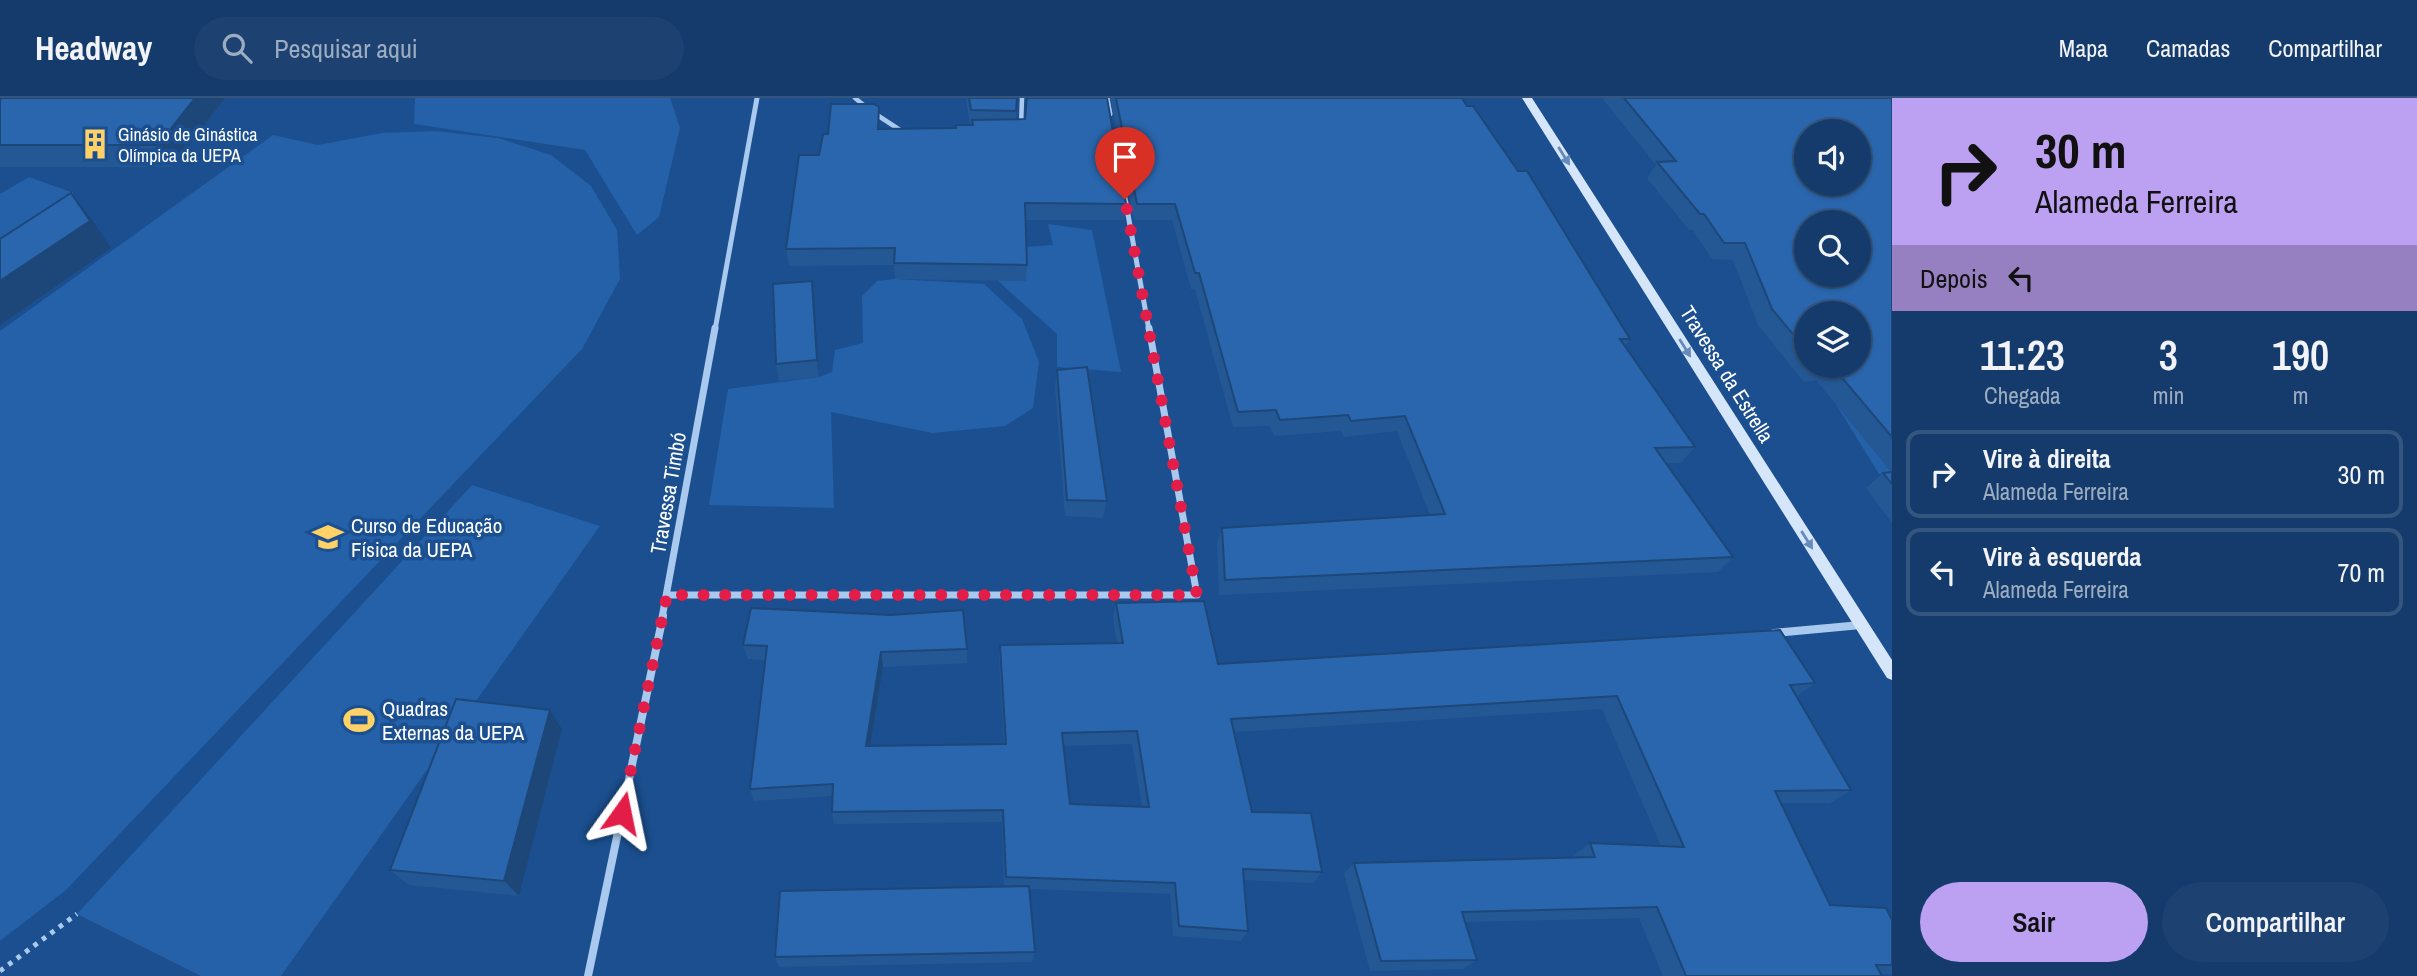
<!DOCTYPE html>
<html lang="pt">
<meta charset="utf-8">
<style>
body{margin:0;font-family:"Archivo Narrow",sans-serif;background:#1d4271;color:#f1f3f6;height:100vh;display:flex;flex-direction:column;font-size:26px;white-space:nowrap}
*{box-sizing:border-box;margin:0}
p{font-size:23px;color:#9dadc1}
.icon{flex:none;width:38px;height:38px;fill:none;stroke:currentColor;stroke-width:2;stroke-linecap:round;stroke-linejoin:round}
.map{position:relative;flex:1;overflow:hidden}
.sheet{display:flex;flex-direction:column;background:#143b6b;width:525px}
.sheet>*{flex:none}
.hud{background:#bca0f2;color:#111;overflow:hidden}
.buttons{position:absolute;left:1794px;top:21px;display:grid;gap:14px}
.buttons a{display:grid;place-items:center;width:77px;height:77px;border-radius:50%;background:#143b6b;box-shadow:0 2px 5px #0004,0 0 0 2px #33557e;font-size:35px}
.pin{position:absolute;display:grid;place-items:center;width:60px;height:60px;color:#fff;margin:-72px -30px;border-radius:50% 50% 50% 0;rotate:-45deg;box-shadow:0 0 7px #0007}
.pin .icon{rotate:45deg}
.me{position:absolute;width:77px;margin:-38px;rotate:12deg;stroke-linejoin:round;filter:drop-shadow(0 0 5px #0008)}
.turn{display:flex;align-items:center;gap:24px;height:147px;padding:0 28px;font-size:32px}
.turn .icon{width:91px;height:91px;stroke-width:2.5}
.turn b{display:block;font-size:49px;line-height:60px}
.then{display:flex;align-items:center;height:66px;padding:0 28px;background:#0003;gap:14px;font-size:26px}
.eta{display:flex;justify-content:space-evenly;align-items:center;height:119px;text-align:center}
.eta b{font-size:42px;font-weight:600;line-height:49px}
.cta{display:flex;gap:14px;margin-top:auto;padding:14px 28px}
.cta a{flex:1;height:80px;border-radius:42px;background:#bca0f2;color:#111;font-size:28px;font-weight:600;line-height:80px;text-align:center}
.cta a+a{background:#1d4271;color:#f1f3f6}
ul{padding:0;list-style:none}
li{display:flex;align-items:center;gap:21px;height:88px;margin:0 14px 10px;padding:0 14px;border:4px solid #33557e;border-radius:14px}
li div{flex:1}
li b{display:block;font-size:26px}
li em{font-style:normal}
header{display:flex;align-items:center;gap:42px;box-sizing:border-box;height:98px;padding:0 35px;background:#143b6b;border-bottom:2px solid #33557e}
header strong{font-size:33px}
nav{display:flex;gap:38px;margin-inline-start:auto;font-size:24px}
.search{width:490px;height:63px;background:#1d4271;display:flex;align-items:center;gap:18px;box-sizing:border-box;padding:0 24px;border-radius:38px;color:#9dadc1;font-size:26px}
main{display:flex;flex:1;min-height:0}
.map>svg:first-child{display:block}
</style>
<header>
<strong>Headway</strong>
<div class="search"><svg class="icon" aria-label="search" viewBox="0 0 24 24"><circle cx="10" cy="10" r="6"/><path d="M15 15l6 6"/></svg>Pesquisar aqui</div>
<nav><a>Mapa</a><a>Camadas</a><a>Compartilhar</a></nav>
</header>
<main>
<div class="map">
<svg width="1892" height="878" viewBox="0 0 1892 878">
<rect width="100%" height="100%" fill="#1b4f8f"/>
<g fill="#2461a8">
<polygon points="415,0 670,0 680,30 659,119 637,137 585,52 414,26"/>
<polygon points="436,33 498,40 551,57 591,88 617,132 620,181 582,251 66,792 0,843 0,233 273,37 318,47 382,35"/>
<polygon points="29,79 74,95 0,141 0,96"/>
<polygon points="1048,126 1092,132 1121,274 1057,269 1057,236 998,183 1024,149 1053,147"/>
<polygon points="895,181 984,186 1022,221 1039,264 1033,310 1005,328 932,335 831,314 834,410 709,407 728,291 819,279 832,274 835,252 863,245 862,198 877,183"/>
<polygon points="1892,300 1892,375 1879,376 1837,308"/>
<polygon points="472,387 600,428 281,878 201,878 77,816"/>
</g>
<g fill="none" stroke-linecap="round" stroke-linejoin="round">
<polyline stroke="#a9c9ee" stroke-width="5" stroke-dasharray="4.5 6" stroke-linecap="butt" points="0,873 77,816"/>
<g stroke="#a9c9ee" stroke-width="4.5">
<polyline points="855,0 866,9"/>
<polyline points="874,15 900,32"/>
<polyline points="1021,28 1022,0"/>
</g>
<g stroke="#a9c9ee" stroke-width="5">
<polyline points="1107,0 1110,16"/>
<polyline points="1125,100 1149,232"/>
<polyline points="715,232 757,0"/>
</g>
<g stroke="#a9c9ee" stroke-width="7">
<polyline points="667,497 1197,497 1149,230"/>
<polyline points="662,520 715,230"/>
</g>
<g stroke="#a9c9ee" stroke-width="8">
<polyline points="1774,535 1861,527"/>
<polyline points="588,878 663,518"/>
</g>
<polygon fill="#d6e6fa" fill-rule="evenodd" points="1522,0 1532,0 1892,562 1892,582 1887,580"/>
</g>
<g fill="#245895" fill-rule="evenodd">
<polygon points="225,0 173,69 0,69 0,1"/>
<polygon points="966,0 1017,0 1016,21 1126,106 1124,122 1025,122 1027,167 1026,183 895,181 894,167 789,168 786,151 819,57 970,27"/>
<polygon points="1110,0 1462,0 1630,241 1625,248 1695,349 1681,365 1665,365 1733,459 1718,474 1219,497 1217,445 1222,430 1430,417 1397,333 1344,339 1341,333 1274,338 1270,328 1233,329 1195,191 1191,191 1172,122 1134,122"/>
<path d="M1602,0H1892V425L1866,390L1883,375L1891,374L1816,282L1804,284L1758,227L1733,162L1712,161L1693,132H1689L1647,80L1656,67ZM1806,215L1858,268H1806Z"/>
<polygon points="812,183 819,279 779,283 776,266"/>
<polygon points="1057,272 1107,403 1103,420 1065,418 1055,289"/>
<path d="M1116,505L1218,566L1815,585L1797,598L1851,692L1830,705H1781L1830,807L1892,822V876H1881L1882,878H1663L1639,820L1465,824L1477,862L1463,871L1370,873L1344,776L1354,765L1575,759L1574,757L1590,745L1661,748L1602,611L1234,634L1252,714L1322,774L1313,785L1244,782L1248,833L1241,843L1173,838L1170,796L1029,791L1035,854L1032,864L779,869L775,859L1004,788L1002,724L834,726L832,714V698L754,703L750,691L766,562L748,561L743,547L967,551V565L883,569L870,648L1004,646L999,561L1000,547L1117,545L1113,520ZM1132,646L1142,708L1070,706L1064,648Z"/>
<polygon points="550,612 562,631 519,798 409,787 390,772"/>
</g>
<g fill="#1d4779">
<polygon points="195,0 225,0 173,69 158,47"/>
<polygon points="71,95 92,122 111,150 0,227 0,183"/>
<polygon points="812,183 814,201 819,279 817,262"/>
<polygon points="881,554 883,569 868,661 866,648"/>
<polygon points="550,612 562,631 519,798 504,783"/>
</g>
<g fill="#2a66ad" stroke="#1d4779" stroke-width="2" fill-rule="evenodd">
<polygon points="3,0 195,0 158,47 0,47 0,1"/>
<polygon points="969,0 1017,0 1016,13 971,12"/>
<polygon points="1027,0 1107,0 1126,106 1025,105 1027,167 894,165 895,150 786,151 799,57 819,57 823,36 828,36 831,6 874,6 879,9 878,31 956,30 956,27 973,27 972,22 1025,21"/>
<polygon points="1116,0 1462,0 1467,8 1473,8 1518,73 1527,73 1630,241 1620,241 1695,349 1655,350 1733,459 1225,482 1222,430 1445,416 1405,318 1351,323 1348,317 1280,322 1276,312 1238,314 1199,175 1195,175 1175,106 1137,106"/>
<path d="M1624,0H1892V339L1832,268H1858V215H1806V252L1772,211L1745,145H1724L1704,116H1700L1657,64L1676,63ZM1806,33H1858V86H1806ZM1806,124H1858V177H1806Z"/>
<polygon points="71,95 90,123 0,183 0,141"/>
<polygon points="812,183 817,262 776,266 773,186"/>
<polygon points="1087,269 1107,403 1067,402 1057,272"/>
<polygon points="1892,374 1892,386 1883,375"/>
<path d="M1204,503L1218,566L1780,532L1815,585L1790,587L1851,692L1775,693L1830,807L1886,810L1892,822V867H1876L1882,878H1686L1657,809L1462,814L1477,862L1381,863L1354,765L1595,759L1590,745L1684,749L1617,598L1231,621L1252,714L1311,715L1322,774L1243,771L1248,833L1179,828L1175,785L1006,779L1003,712L832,714L833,686L750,691L767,548L743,547L751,510L891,517L963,512L967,551L881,554L866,648L1006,646L1000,547L1123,545L1116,505ZM1137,633L1149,709L1070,706L1062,635Z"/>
<polygon points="456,601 550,612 504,783 390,772"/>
<polygon points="1029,788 1035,854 775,859 780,793"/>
</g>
<defs><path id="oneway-solid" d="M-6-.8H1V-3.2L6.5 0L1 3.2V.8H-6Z" transform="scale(1.75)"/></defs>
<g fill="#668bba">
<use href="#oneway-solid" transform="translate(1564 58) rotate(58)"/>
<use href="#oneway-solid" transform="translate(1685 250) rotate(58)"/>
<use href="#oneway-solid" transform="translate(1807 442) rotate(58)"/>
</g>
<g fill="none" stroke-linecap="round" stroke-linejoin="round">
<polyline stroke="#e11d48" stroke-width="12" stroke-dasharray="0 21.6" points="622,715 667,497 1197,497 1125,101"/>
</g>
<defs>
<g id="building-bare" transform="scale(2.415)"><path d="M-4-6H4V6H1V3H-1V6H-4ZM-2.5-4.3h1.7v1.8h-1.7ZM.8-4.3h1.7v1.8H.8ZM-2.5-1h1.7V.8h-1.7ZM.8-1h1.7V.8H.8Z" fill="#ffd166" stroke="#1b4f8f" stroke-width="2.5" paint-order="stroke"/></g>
<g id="university-bare" transform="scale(2.415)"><path d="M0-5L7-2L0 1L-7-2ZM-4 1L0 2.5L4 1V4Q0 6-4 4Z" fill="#ffd166" stroke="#1b4f8f" stroke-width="2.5" paint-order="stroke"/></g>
<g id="stadium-bare" transform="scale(2.415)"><path d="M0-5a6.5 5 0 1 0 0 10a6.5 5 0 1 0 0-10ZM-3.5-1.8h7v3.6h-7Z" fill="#ffd166" stroke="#1b4f8f" stroke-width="2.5" paint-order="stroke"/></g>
</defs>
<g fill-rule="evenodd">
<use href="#building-bare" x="95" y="46"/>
<use href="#university-bare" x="328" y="439"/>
<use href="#stadium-bare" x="359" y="622"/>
</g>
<g text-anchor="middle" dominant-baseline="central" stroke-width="7" stroke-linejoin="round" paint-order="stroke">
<g font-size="18" fill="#fff" stroke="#1b4f8f" text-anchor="start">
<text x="118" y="36">Ginásio de Ginástica<tspan x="118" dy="21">Olímpica da UEPA</tspan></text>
</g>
<g font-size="21" fill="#fff" stroke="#1b4f8f">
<text transform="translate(1727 276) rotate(58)">Travessa da Estrella</text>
<text transform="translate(668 395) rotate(-80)">Travessa Timbó</text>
</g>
<g font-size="21" fill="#fff" stroke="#1b4f8f" text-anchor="start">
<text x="351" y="427">Curso de Educação<tspan x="351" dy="24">Física da UEPA</tspan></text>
<text x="382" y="610">Quadras<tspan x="382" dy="24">Externas da UEPA</tspan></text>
</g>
</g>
</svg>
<div class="buttons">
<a><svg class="icon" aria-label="sound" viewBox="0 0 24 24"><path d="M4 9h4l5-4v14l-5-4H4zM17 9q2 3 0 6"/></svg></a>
<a><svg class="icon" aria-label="search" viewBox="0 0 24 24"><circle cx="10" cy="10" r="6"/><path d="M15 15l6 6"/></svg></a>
<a><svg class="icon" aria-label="layers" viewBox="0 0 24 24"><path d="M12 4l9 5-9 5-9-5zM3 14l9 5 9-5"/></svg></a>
</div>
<div class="pin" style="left:1125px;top:101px;background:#d93025"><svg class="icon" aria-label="arrive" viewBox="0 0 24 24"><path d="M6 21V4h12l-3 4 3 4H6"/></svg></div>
<svg class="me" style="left:622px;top:715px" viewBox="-20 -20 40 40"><path d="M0-17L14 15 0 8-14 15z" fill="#e11d48" stroke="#fff" stroke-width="4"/></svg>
</div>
<section class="sheet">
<div class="hud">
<div class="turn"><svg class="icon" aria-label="right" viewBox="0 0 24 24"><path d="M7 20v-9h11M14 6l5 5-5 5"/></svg><div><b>30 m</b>Alameda Ferreira</div></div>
<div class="then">Depois<svg class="icon" aria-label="left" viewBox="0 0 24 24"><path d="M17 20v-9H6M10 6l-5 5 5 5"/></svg></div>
</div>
<div class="eta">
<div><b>11:23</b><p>Chegada</p></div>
<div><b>3</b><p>min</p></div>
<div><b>190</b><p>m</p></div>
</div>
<ul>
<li><svg class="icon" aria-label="right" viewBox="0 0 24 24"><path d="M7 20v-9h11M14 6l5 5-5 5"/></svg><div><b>Vire à direita</b><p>Alameda Ferreira</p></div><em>30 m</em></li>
<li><svg class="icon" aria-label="left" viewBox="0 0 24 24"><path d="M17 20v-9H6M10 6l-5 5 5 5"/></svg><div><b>Vire à esquerda</b><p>Alameda Ferreira</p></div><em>70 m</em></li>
</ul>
<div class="cta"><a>Sair</a><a>Compartilhar</a></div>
</section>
</main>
